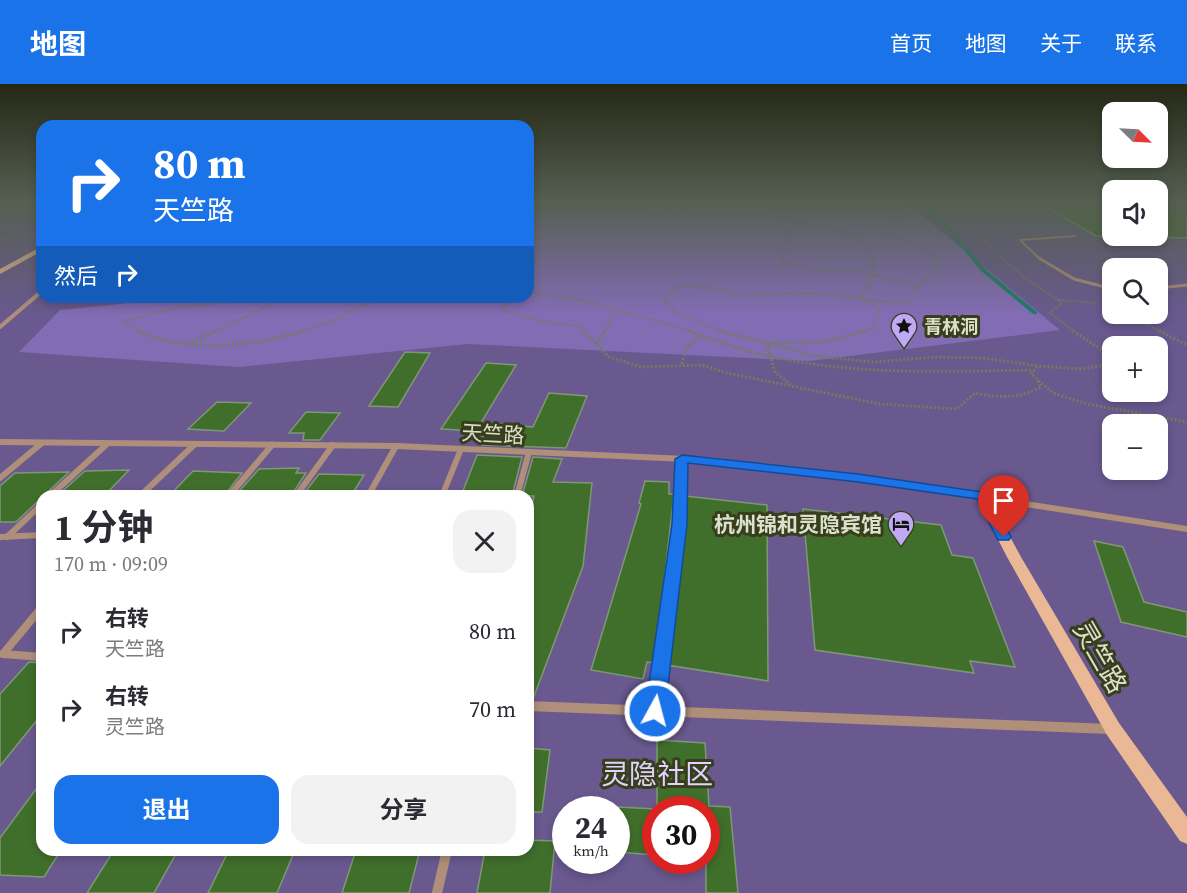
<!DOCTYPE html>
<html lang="zh">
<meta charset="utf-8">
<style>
body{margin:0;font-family:"Source Serif 4","Noto Sans SC",serif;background:#f2f2f3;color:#2b2b33;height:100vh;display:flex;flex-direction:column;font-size:22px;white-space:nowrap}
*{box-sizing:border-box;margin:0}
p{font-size:20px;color:#7c7c81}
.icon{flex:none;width:33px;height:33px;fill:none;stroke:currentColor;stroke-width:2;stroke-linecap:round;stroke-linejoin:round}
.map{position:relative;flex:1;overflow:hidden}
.drawer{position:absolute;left:36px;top:406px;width:498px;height:366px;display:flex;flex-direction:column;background:#fff;border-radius:18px;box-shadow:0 3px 9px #0003}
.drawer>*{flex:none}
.top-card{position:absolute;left:36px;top:36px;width:498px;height:183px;border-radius:18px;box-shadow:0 3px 9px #0003;background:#1a73e8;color:#fff;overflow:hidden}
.needle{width:39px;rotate:114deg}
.fabs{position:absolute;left:1102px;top:18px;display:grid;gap:12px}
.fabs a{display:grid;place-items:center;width:66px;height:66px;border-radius:12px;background:#fff;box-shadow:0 3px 9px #0003;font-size:30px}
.speed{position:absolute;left:552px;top:712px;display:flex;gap:12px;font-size:30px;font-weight:700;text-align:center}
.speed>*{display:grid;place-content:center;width:78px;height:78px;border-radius:50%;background:#fff;box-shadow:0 3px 9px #0003;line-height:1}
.speed small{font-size:15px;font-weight:400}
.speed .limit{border:9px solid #d22;background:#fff;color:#111}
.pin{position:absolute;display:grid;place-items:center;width:51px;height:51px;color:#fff;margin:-62px -26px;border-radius:50% 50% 50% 0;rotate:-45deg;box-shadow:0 0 6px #0007}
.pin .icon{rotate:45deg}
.me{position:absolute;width:66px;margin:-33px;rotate:7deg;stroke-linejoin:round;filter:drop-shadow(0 0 4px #0008)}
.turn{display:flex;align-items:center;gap:21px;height:126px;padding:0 18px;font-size:27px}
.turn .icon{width:78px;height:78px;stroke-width:2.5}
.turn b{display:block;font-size:42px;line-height:51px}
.then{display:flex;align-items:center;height:57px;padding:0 18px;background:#0003;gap:12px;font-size:22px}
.round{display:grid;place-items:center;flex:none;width:63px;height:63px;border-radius:18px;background:#f2f2f3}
.headline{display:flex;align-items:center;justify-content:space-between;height:102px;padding:0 18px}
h1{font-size:36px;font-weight:700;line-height:45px}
.button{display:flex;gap:12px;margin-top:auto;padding:12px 18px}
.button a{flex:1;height:69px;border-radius:18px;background:#1a73e8;color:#fff;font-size:24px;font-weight:700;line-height:69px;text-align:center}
.button a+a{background:#f2f2f3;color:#2b2b33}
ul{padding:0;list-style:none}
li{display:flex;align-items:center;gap:18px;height:78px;padding:0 18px}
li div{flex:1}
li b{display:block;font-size:22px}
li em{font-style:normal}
header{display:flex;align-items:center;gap:36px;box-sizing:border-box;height:84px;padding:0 30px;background:#1a73e8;color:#fff}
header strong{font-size:28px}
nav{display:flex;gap:33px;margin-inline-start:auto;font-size:21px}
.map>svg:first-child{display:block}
</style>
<header>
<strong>地图</strong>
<nav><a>首页</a><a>地图</a><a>关于</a><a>联系</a></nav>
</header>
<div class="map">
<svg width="1187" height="809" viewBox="0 0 1187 809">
<rect width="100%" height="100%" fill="#434927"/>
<path fill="#69598f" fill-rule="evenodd" d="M0,118H42V213H528V118H1113V152H1158V118H1187V809H0ZM1113,184H1158V230H1113ZM1113,262H1158V308H1113ZM1113,340H1158V386H1113ZM42,412H528V766H42ZM566,726H616V777H566ZM656,726H706V777H656Z"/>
<polygon fill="#826cb4" points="528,118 906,118 1060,246 809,277 468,260 238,283 19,268 60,226 189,213 528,213"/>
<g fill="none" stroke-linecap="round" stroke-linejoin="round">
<polygon fill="#1e7b6a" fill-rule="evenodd" points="919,118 923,118 948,142 985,185 1037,228 1037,230 1033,230 981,187 946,144"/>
</g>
<g fill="#406f2b" stroke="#809777" stroke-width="1.5">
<polygon points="1038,118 1113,119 1113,152 1158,152 1158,119 1187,120 1187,154 1096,152"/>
<polygon points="405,268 430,269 398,323 369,322"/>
<polygon points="486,279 516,281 476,347 441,345"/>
<polygon points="549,309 587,312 566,364 480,361 488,339 533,343"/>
<polygon points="217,318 251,319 224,347 188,345"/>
<polygon points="306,328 340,329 320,356 303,356 304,349 289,349"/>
<polygon points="477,371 522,373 512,412 461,412"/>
<polygon points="533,373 562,375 553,398 592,399 583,482 533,615 528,615 528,440 534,412 522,412"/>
<polygon points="299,384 296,389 306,389 291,412 235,412 259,385"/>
<polygon points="129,386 104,412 57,412 85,387"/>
<polygon points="193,387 242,389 224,412 169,412"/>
<polygon points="69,388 16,438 0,438 0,402 15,389"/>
<polygon points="319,390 364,391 351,412 302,412"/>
<polygon points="645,397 669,398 669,410 674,410 655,579 647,578 643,595 591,586 641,420 639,419"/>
<polygon points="685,412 767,421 768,597 667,581 683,460"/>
<polygon points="803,425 941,441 952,471 973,474 1015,583 970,577 974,589 815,566"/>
<polygon points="1094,457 1123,463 1144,518 1187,528 1187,553 1121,538"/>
<polygon points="29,578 42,579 42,630 0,682 0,610"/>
<polygon points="657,656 705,659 709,722 730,723 738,809 706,809 706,726 657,726"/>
<polygon points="528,664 550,666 542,728 528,728"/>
<polygon points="42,697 42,766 61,766 44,793 0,791 0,754"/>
<polygon points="618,723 656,725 656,771 616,768"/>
<polygon points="528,756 555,757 550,809 477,809 485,766 528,766"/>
<polygon points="114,766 178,766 154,809 87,809"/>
<polygon points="229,766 295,766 277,809 208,809"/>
<polygon points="356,766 420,766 409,809 342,809"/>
</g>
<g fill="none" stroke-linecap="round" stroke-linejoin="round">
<g stroke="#757b5d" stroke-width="1.5" stroke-dasharray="1.5 1.5" stroke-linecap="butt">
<polyline points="612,118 607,120 642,129 777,133 793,139 785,151 783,176"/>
<polyline points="729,118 747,125"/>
<polyline points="902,118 910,125 909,131 883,141 883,148 925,164 936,176"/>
<polyline points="943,118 1004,176"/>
<polyline points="948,122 978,123"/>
<polyline points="753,130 747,125 757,118"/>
<path d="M794,139C824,141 861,144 874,176"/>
<polyline points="0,154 29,152"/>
</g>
<g stroke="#757b5d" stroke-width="2" stroke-dasharray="1.5 1.5" stroke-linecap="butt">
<polyline points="1003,174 1022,192 1062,219 1050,229 1075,248"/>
<polyline points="919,202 935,184 936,174"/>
<polyline points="528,208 586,217 694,248"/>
<polyline points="528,212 536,209"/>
<polyline points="524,213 511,217 502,226 546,238 578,242 584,248"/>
<polyline points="1059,216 1097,219"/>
<polyline points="1125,230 1162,248"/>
<polyline points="141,248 124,237 179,223 273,213"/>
<polyline points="214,248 266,223 277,213"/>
<polyline points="299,248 334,236 380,213"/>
<polyline points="604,248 616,227"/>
<polyline points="724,248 677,229 663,213 680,202 717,205 737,211 816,209 908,220 919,202 859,187 812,185 783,179 783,174"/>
<polyline points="861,248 873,245 880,224 860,214 873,192 873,174"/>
</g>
<g stroke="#757b5d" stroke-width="3" stroke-dasharray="2 2" stroke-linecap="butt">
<path d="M138,247C189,270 252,262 304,247"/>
<path d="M583,247L609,273L642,283L702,281L727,289L880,320L957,325L975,309C999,314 1019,315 1041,303L1036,294"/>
<path d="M690,247C800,294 917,288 1034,286"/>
<polyline points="719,247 815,272 874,278 934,273 983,274 1038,282"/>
<polyline points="1073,247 1113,273"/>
<polyline points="1159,247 1187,261"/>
<polyline points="189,259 216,247"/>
<polyline points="596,259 606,247"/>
<polyline points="682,280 686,264 701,251"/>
<polyline points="1113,280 1081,285 1038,282 1031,290 1053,309 1087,320 1187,338"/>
<polyline points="791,301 775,288 767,259 824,258 866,247"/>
</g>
<polyline stroke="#af8f79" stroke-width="2" points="1041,176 1020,156 1076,152"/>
<g stroke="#af8f79" stroke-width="3">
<polyline points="1039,174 1074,195 1113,205"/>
<polyline points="1158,204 1187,201"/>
</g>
<polyline stroke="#af8f79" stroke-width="4" points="0,243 42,207"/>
<g stroke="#af8f79" stroke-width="6">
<polyline points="0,358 396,362 708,376 858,394 1187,445"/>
<polyline points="0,394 42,359"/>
<polyline points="50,412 107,360"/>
<polyline points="140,412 195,360"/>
<polyline points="229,412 272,361"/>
<polyline points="296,412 333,361"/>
<polyline points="368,412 396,362"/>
<polyline points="442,412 461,365"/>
<polyline points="517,412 529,368"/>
<polyline points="0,453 42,451"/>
<polyline points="7,453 42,420"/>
<polyline points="676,461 682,375"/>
</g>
<g stroke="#af8f79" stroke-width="8">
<polyline points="3,570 42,523"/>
<polyline points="3,570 42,573"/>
<polyline points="657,614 677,459"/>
</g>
<g stroke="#af8f79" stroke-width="10">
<polyline points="528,622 1109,645"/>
<polyline points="655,627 657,612"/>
<polyline points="437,809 447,766"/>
</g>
<g fill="#eab895" fill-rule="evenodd">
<polygon points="42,162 42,167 0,190 0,185"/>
<polygon points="982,408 988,412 1021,473 1119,639 1187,733 1187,760 1180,757 1107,651 1007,473 976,412"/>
</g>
</g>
<linearGradient id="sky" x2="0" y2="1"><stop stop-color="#252815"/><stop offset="0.51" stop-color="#555f52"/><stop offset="1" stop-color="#555f52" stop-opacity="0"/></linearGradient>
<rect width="1187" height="231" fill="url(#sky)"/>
<polygon fill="#1a73e8" stroke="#114b97" stroke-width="1.5" points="682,371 858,390 982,408 989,412 1011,453 1009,456 998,456 977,415 858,398 688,379 687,440 665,627 662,633 655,636 648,633 645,627 672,440 675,375"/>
<defs>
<g id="sight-pin" transform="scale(1.35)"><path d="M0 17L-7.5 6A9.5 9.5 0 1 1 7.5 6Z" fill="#bfa9f4" stroke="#383e1c"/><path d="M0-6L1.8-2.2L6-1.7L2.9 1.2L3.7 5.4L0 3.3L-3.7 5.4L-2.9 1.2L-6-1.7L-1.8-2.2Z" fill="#111"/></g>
<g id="hotel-pin" transform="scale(1.35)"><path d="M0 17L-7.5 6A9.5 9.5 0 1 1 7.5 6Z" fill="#bfa9f4" stroke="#383e1c"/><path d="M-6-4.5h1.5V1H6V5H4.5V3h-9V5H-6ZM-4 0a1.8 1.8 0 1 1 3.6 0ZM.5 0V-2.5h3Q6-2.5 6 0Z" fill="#111"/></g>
</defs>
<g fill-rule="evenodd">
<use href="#sight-pin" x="904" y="242"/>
<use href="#hotel-pin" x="901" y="440"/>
</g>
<g text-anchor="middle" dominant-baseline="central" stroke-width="6" stroke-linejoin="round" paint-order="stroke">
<g font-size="18" font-weight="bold" fill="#dce1cd" stroke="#383e1c" text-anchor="start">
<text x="924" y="242">青林洞</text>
</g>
<g font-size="21" fill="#dce1cd" stroke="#383e1c">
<text transform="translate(493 350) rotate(3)">天竺路</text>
</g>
<g font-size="21" font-weight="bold" fill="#dce1cd" stroke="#383e1c" text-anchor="end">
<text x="882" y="440">杭州锦和灵隐宾馆</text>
</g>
<g font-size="26" fill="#dce1cd" stroke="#383e1c">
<text transform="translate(1100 573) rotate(60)">灵竺路</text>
</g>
<g font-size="28" fill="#dfd3ff" stroke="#383e1c">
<text x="657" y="690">灵隐社区</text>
</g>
</g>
</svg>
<div class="fabs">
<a><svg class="needle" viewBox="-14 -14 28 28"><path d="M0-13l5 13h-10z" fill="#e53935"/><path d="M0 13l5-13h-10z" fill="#7c7c81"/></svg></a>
<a><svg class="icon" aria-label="sound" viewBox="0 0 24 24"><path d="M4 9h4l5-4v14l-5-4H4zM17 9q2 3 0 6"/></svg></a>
<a><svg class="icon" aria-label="search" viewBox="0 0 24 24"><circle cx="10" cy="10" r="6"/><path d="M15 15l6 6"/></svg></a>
<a>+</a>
<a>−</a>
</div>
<div class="speed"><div>24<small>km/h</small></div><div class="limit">30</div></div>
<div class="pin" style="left:1004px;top:453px;background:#d93025"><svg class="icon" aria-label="arrive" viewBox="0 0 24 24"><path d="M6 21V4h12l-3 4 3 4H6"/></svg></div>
<svg class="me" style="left:655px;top:627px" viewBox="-20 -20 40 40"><circle r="17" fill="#1a73e8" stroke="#fff" stroke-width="3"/><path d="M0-11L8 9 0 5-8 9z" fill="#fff"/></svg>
<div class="top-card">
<div class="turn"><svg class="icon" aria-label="right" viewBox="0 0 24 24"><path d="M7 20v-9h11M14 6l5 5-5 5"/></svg><div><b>80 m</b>天竺路</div></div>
<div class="then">然后<svg class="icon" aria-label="right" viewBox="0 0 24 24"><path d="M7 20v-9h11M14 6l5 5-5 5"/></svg></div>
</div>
<section class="drawer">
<div class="headline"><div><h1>1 分钟</h1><p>170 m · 09:09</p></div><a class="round"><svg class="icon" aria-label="close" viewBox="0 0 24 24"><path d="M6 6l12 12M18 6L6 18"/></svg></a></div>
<ul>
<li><svg class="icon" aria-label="right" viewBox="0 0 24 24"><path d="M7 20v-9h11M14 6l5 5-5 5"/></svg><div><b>右转</b><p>天竺路</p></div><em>80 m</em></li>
<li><svg class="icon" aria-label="right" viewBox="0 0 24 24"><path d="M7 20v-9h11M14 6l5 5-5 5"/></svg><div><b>右转</b><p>灵竺路</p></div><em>70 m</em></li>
</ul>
<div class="button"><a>退出</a><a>分享</a></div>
</section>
</div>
